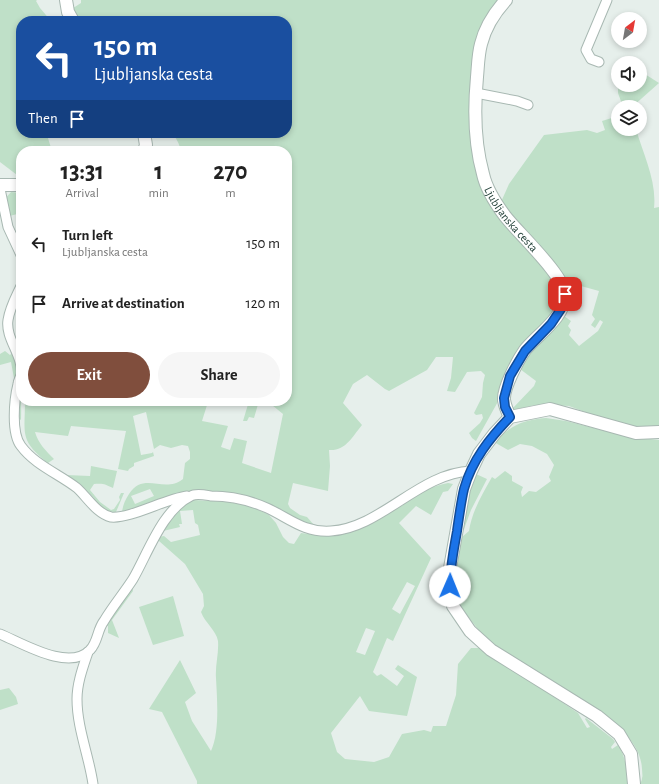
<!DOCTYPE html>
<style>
body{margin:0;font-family:"Alegreya Sans",sans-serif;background:#f6f6f6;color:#222;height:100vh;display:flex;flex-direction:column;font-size:15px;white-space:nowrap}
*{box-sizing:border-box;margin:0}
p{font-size:13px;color:#767676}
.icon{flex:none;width:22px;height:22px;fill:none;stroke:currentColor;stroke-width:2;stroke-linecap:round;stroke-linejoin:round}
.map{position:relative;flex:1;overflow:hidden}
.side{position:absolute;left:16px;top:146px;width:276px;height:260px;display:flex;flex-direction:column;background:#fff;border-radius:16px;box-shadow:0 2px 6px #0003}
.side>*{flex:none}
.guide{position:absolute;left:16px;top:16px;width:276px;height:122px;border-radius:16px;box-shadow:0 2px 6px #0003;background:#1a4fa0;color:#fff;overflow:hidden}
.needle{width:26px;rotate:31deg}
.tools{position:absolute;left:611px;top:12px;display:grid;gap:8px}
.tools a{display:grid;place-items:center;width:36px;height:36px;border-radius:50%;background:#fff;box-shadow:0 2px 6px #0003;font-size:20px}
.pin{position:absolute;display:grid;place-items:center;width:34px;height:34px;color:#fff;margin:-17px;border-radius:8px;box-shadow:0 2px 6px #0006}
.me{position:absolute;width:44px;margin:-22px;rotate:1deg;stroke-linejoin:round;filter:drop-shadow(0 0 3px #0008)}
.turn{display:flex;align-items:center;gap:14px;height:84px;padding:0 12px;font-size:18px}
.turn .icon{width:52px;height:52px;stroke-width:2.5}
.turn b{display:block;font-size:28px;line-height:34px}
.then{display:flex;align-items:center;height:38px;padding:0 12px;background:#0003;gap:8px;font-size:15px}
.eta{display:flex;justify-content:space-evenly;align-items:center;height:68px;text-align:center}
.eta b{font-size:24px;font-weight:600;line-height:28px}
.action{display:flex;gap:8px;margin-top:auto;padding:8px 12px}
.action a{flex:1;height:46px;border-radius:24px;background:#804e3d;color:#fff;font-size:16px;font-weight:600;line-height:46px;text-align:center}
.action a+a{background:#f6f6f6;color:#222}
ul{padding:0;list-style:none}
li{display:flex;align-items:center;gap:12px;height:60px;padding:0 12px}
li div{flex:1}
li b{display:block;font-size:15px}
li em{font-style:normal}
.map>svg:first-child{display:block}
</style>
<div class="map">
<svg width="659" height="784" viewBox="0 0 659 784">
<rect width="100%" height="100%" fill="#e6efeb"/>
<g fill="#bfe0c8" fill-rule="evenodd">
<polygon points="0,0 37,0 36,1 40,8 51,21 21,21 21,133 45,133 47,135 52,151 21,151 21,178 0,162"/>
<path d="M81,0H503L477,41L478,176L554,279L561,293L559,306L500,398L476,441L472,438L469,433L480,423L483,418L482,414L476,415L474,413L482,397L483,383L485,375L481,371L467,372L455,392L447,391L451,378L453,357H436L427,370L389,391L385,389L367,375L353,384L343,403L362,425C352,437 346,451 329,450L330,466L328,491L293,483L288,504L290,508L300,515L307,517L314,525L313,528L211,492L128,513L122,512C123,505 125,500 129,494C144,471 164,494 183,479L185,463L190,459V452L188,446L182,445L171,448L160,445L154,449L146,412L133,416L141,455L152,453L153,452L154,456L134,463V466L129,469L128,471L118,469L126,431L71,426L68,436L35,432C38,443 46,451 54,459L48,463C19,440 25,434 25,401H212L208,402L202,421L228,426L221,447L230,450L234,438L247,441L242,463L271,473L283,414L267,401H287V151H181C179,144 177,137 170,133H287V21H75L70,10L81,3ZM150,489L154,496L135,504L131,496Z"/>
<polygon points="640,71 659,83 632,107 623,107 618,93 618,88 622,89 623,85 640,85"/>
<path d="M618,116V129H636C643,154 657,181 654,208L659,207V429L631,427L606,420L569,406L553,405H535L517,409H512L534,386L536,381L520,369L532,349L564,316L571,321L568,326L571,330L569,335L579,346L598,331L603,322L600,320L595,328L591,325L595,319L592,315L599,291L570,283L562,278L501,202L509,184L544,135L587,130L597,133L605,130L602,121Z"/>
<polygon points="11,192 21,193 21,213 2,218 3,201"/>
<path d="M5,351L10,355L13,352C20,375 22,396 21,420L18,418L16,389L11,362L0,365V354Z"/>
<polygon points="249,401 259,401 254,418 249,417 247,421 243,421"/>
<path d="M546,418L566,421L625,436L659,440V784H640C641,782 642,780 642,778C643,776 642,772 642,769C641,744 618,725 599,711L489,643L466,614L459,602L456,581L457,562L462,537L469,531C472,511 482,495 492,477L495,479L505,471L512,476V481L523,487L521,492L522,497L529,491L536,492L551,481L549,477L554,465L547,454L532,446L520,444L508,450L494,442C512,425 522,420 546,418Z"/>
<path d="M91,466L117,471L113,488C105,484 103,483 94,484L90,490L100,502L111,510L114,509L120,500L119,497L121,493H124L116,512C102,513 98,501 89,493C83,486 73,482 66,477V475L90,476Z"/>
<polygon points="476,474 487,479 471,510 464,529 462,528 470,488"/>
<path d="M448,483L453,484L448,491L443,492L431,515L416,506L399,523L431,558L393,641L387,638L373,672L377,676L381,674L397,686L404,676L395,669L398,665L417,677L407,716L369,711L360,696L331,733L337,752L345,759L374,762L389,757L402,734L424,730L431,732L433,726H446L456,695L458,664L471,648H481L578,713L587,728L590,727L585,719L586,718L613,739L615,742L611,747L612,749L618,745C626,757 627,770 627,784H197V781L162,712L149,709L180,660L196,693L185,702L192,721L211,751C220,732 217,698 216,678C215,666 219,653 218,641C216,630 205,623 201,612L204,606L203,594L185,564L159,541V537L164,536L171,542L200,535L198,525L195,523L193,510L180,511L182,524H179L180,527L163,531L179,506L194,500L229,502L253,507L269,515L276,523L283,537L289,543L294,544L301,533C325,536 348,536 370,524C378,519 385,513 393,509C396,507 399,507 402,506C404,504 406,501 409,499C421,491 433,486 448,483ZM407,582L415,586L400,614L392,609ZM366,628L375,631L365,655L356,652Z"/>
<polygon points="132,587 133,591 112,620 119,638 108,633 108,626 105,624"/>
<polygon points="173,596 184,636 153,645 139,607"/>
<polygon points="9,688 16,697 18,704 0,710 0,690"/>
</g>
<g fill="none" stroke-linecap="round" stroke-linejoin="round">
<g stroke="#a8b8b2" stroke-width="11">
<g id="minor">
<polyline points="599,62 591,59 586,50 607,0"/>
<polyline points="476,93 517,101 528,105"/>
<polyline points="0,189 8,227 21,255"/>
<path d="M21,286C16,297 10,307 8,320C5,339 24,356 21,375C20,378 18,381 18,384C14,400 11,433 21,446C35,465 59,474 77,488C87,497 97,514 111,517C130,519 165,499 187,496"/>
<path d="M0,634C22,643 69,672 90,650C98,642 97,630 104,621C113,606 124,593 133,579C148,553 163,509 191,496C196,493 205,495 211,496C231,496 249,500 267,508C289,518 304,533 331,531C381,528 419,473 471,471"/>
<path d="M88,652C83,667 77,683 77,699C77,728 89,756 93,784"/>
</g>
</g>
<g stroke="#a8b8b2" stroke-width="14">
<g id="tertiary">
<polyline points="66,0 68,12 73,21"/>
<path id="s1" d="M506,0C495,12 485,28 481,44C478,55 478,67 477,77C474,109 474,142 483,174C486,188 496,204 505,216C518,233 565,276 565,295C565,317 537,335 525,350C518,360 503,388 504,400C505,406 507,411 510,417"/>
<polyline points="144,133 146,145 144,151"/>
<polyline points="0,185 21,185"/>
<polyline points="634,784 631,754 619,734 597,716 491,650 470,631 453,606 450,568 464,489 471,471 479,454 495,433 510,417 550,409 636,433 659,432"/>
</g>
</g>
<use href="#minor" stroke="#fff" stroke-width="9"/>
<use href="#tertiary" stroke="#fff" stroke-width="12"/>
</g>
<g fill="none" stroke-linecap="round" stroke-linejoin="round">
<g stroke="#114b97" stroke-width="10">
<path id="route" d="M450,586C450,567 454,549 457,531C459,517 461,502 464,489C472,460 490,438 510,417L505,407L504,398L510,376L525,351L551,324L561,309L565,294"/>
</g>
<use href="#route" stroke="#1a73e8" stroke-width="7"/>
</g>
<g text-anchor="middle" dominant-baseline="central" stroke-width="3.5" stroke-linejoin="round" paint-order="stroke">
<g font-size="12" fill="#24423a" stroke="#f7fbf9">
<text stroke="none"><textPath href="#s1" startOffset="236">Ljubljanska cesta</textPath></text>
</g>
</g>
</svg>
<div class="tools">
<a><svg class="needle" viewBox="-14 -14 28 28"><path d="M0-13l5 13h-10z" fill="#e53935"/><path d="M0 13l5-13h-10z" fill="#767676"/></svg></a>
<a><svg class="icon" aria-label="sound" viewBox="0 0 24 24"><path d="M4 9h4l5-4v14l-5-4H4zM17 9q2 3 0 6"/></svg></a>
<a><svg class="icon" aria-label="layers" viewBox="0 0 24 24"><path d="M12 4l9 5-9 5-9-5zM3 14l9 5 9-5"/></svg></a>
</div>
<div class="pin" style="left:565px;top:294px;background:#d93025"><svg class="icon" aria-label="arrive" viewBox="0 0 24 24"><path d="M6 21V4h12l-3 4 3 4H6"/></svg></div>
<svg class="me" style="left:450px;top:586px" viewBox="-20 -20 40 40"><circle r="19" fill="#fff"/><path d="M0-13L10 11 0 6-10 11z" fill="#1a73e8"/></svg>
<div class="guide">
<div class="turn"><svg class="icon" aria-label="left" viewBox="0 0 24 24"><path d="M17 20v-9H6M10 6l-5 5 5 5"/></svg><div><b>150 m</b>Ljubljanska cesta</div></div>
<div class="then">Then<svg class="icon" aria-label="arrive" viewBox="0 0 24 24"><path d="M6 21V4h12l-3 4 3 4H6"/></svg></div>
</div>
<section class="side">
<div class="eta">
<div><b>13:31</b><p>Arrival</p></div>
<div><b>1</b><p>min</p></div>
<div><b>270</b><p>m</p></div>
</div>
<ul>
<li><svg class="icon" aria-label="left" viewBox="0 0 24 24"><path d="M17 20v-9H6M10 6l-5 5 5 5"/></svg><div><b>Turn left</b><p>Ljubljanska cesta</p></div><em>150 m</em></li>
<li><svg class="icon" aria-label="arrive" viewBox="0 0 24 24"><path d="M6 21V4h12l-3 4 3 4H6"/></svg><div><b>Arrive at destination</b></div><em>120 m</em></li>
</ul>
<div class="action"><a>Exit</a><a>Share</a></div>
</section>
</div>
